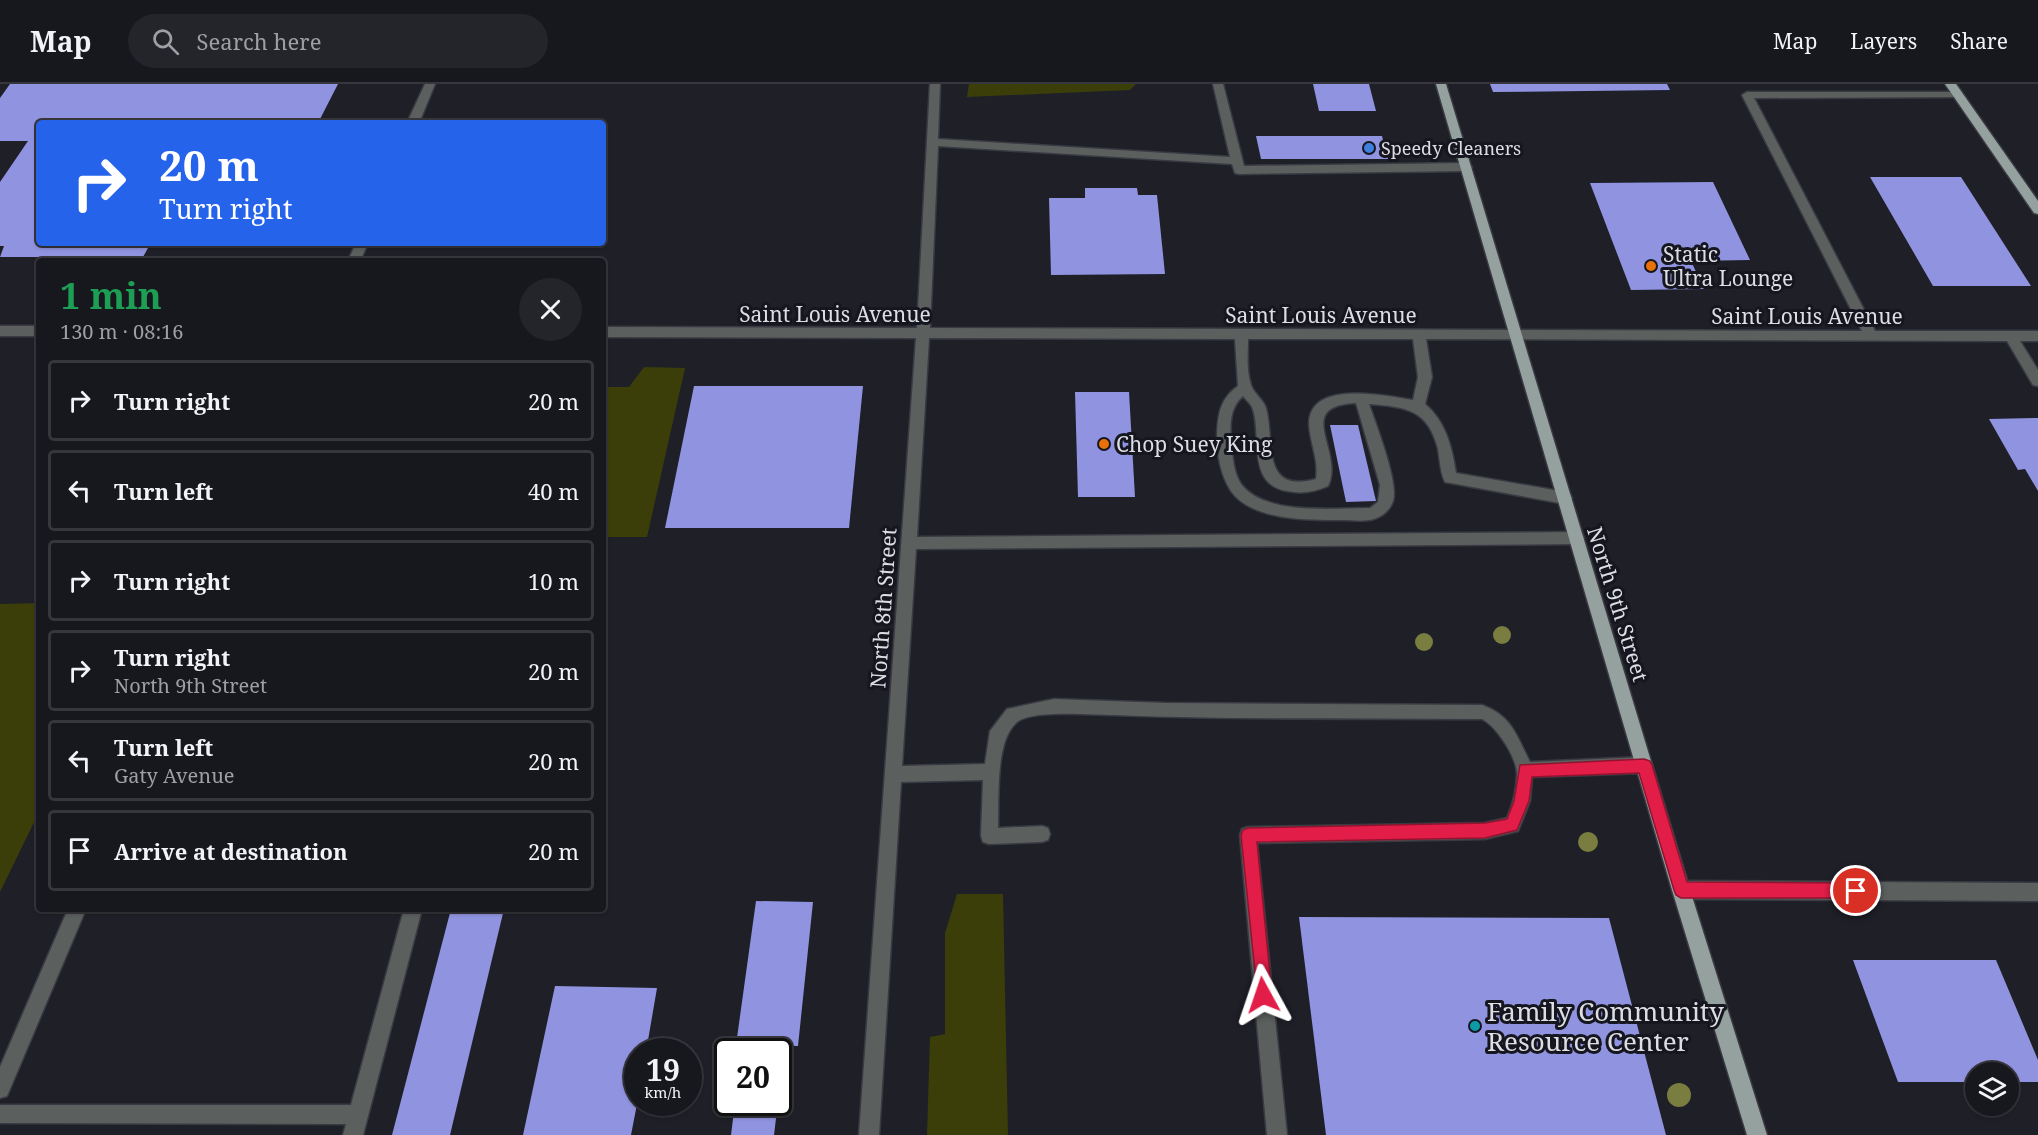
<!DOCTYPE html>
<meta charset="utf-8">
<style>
body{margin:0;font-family:"Noto Serif",serif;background:#24242b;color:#f1f3f6;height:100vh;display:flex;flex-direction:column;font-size:22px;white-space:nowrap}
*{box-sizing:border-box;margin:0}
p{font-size:20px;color:#9e9fa4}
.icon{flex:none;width:33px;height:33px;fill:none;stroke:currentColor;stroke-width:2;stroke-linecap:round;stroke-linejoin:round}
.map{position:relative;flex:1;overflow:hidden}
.details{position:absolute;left:36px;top:174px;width:570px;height:654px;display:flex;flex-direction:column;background:#17171e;border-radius:6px;box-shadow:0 2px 4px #0004,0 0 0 2px #36363c}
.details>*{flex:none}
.hud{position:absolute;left:36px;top:36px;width:570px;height:126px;border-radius:6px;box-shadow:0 2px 4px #0004,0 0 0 2px #36363c;background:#2563eb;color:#fff;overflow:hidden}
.buttons{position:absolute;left:1965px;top:978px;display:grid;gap:12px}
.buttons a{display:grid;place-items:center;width:54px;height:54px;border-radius:50%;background:#17171e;box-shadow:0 2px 4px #0004,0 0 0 2px #36363c;font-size:30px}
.speed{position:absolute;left:624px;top:954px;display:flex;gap:12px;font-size:30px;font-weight:700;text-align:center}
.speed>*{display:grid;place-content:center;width:78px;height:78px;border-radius:50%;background:#17171e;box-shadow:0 2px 4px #0004,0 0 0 2px #36363c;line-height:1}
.speed small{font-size:15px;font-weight:400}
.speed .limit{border:3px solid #111;border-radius:9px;background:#fff;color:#111}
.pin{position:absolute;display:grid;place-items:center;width:51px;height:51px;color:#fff;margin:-26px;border:3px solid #fff;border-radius:50%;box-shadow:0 2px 6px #0007}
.me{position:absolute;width:66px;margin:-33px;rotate:355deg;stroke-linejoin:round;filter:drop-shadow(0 0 4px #0008)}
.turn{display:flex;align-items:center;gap:21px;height:126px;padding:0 24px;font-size:27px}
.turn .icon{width:78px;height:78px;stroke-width:2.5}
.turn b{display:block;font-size:42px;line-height:51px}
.round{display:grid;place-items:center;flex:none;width:63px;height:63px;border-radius:32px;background:#24242b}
.headline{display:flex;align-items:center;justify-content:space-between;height:102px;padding:0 24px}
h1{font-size:36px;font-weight:700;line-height:45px;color:#1e9e55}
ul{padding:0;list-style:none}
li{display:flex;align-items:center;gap:18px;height:81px;margin:0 12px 9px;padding:0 12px;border:3px solid #36363c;border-radius:6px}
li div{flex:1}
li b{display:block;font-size:22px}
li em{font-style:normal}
header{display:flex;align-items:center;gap:36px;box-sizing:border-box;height:84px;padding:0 30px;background:#17171e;border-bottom:2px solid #36363c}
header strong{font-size:28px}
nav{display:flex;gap:33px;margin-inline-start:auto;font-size:21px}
.search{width:420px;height:54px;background:#24242b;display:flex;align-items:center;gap:15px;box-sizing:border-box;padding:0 21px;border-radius:33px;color:#9e9fa4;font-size:22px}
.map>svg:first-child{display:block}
</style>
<header>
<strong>Map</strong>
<div class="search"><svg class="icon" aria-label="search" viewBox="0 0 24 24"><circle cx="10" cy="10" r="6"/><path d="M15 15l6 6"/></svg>Search here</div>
<nav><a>Map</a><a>Layers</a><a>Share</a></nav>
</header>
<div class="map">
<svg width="2038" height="1051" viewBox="0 0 2038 1051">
<rect width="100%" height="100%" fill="#1f1f28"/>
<g fill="#3b3e08">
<polygon points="969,0 1136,0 1130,6 967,13"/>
<polygon points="644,283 685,284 647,453 603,453 603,303 629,303"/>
<polygon points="39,519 39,728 0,808 0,520"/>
<polygon points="957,810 1003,810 1008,1051 927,1051 930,953 945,950 945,849"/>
</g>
<g fill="#9094e0">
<polygon points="10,0 338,0 318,39 39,39 39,159 192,159 190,164 148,164 143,173 0,173 4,162 0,162 0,98 28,57 0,57 0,14"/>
<polygon points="1313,0 1369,0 1376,27 1319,27"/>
<polygon points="1490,0 1667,0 1670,6 1493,8"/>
<polygon points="1256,52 1382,52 1388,75 1261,75"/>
<polygon points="1870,93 1961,93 2031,202 1933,202"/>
<polygon points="1713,98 1750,176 1691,177 1704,205 1631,206 1590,99"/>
<polygon points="1085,104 1137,104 1138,111 1157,111 1165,190 1051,191 1049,114 1085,114"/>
<polygon points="694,302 863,302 849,444 665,444"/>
<polygon points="1075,308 1129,308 1135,413 1078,413"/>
<polygon points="2038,334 2038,407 2025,385 2018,386 1989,335"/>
<polygon points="1330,341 1358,341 1376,417 1346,418"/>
<polygon points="756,817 813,818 798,962 736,961"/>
<polygon points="451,825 504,825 450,1051 392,1051"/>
<polygon points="1299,833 1609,834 1666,1051 1326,1051"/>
<polygon points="1853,876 1996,876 2038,976 2038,998 2008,998 2008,988 1976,988 1976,998 1898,998"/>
<polygon points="555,902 657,904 646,968 638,968 638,1015 631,1051 523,1051"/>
<polygon points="778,1018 774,1051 731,1051 735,1019"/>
</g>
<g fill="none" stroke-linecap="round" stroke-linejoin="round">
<g stroke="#3a3a42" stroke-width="3">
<g id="minor">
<polygon points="425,0 435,0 419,39 407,39"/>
<path d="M930,0H940L938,55L1230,73L1213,0H1223L1244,82L1466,79L1472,83L1466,87L1239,90L1235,89L1232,80L938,62L930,244L1862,247L1742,11L1747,8H1961V12L1957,13L1754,14L1875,247H2038V257H2020L2038,286V302L2033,301L2007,257L1426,255L1432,293L1425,320C1446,338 1452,363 1456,389L1565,408L1570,410L1572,414L1570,418L1565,420L1445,398C1440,388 1440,376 1438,365C1428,325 1406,323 1369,320C1376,341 1399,399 1393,417C1390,426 1383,432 1374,435C1364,438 1352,436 1342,436C1309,436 1252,437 1231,407C1220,390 1217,370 1217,350C1218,330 1220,315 1238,302L1235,255L929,254L917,453L1577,448L1582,450L1584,454L1582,458L1577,460L916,465L902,682L985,680L990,647L1007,625L1054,615L1165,619L1482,621C1512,632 1516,651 1530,678L1644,673L1650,676L1652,681L1650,686L1644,689L1532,693L1530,717L1518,747L1485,755L1257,759L1287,1051H1267L1240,751L1242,745L1248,743L1485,739L1507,734C1513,720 1517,705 1517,689C1516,672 1496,642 1482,635C1359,634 1236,636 1114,631C1093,631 1030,625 1016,639C995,658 999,716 998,744L1042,742L1048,744L1050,750L1048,756L1042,758L989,760L983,758L981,752L983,696L901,698L879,1051H859L916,254L603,253V243L917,244ZM1248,255H1413L1418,293L1413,316C1386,312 1309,295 1309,340C1310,359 1319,376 1316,395C1260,410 1275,358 1266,324C1263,315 1254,310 1251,301C1246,287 1248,269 1248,255ZM1243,312C1246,316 1250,319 1252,323C1263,349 1245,400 1287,407C1301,410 1315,408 1328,402C1345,368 1292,322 1356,319L1380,401L1378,418L1370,424C1334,424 1265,432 1241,400C1233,388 1233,373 1231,359C1230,342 1229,324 1243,312Z"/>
<polygon points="356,159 368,159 360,177 348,177"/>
<rect x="0" y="242" width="39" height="10"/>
<polygon points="1681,797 2038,799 2038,817 1681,815 1675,812 1672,806 1675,800"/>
<polygon points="68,825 86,825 7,1012 0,1014 0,983"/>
<polygon points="404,825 422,825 363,1051 343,1051 346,1040 0,1039 0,1021 351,1021"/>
</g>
</g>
<g stroke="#3a3a42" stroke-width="3">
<g id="major">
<polygon points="1436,0 1446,0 1690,806 1767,1051 1747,1051 1672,806"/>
<polygon points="1945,0 1956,0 2038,117 2038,130 2034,129"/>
</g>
</g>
<use href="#minor" fill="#5b605f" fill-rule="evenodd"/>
<use href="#major" fill="#95a19f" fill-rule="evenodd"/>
</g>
<g fill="#797d40">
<circle cx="1502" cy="551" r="9"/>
<circle cx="1424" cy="558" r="9"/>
<circle cx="1588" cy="758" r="10"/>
<circle cx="1679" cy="1011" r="12"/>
</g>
<polygon fill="#e11d48" stroke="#92132f" stroke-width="1.5" points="1644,675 1650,677 1652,681 1687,798 1856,799 1861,801 1864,807 1861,812 1856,814 1681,814 1676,811 1674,806 1639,689 1532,693 1529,717 1517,746 1485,754 1257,758 1272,911 1269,917 1263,919 1258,917 1241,751 1243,746 1248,744 1485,739 1507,735 1514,717 1520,681"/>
<circle fill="#3f7fe0" stroke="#15161f" stroke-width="2" cx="1369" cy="64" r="6"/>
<g fill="#e8710a" stroke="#15161f" stroke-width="2">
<circle cx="1651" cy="182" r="6"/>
<circle cx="1104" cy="360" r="6"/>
</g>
<circle fill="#0f9aa8" stroke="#15161f" stroke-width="2" cx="1475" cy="942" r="6"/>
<g text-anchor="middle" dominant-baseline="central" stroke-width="6" stroke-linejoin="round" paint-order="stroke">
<g font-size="18" fill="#dddee4" stroke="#15161f" text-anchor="start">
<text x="1381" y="64">Speedy Cleaners</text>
</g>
<g font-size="21" fill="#dddee4" stroke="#15161f" text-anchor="start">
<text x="1663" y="170">Static<tspan x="1663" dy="24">Ultra Lounge</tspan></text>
<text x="1116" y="360">Chop Suey King</text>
</g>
<g font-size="21" fill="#dddee4" stroke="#15161f">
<text x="835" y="230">Saint Louis Avenue</text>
<text x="1321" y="231">Saint Louis Avenue</text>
<text x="1807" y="232">Saint Louis Avenue</text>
<text transform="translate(1618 520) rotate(73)">North 9th Street</text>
<text transform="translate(883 524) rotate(-86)">North 8th Street</text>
</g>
<g font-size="26" fill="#dddee4" stroke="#15161f" text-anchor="start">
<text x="1487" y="927">Family Community<tspan x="1487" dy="30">Resource Center</tspan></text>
</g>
</g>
</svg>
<div class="buttons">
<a><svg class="icon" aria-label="layers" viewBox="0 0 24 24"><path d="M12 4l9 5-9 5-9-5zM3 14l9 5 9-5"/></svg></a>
</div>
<div class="speed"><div>19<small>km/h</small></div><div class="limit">20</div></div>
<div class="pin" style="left:1856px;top:807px;background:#d93025"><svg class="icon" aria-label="arrive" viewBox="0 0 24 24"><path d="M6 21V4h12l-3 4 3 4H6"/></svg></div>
<svg class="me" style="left:1263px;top:911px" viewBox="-20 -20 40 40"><path d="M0-17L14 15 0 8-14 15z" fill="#e11d48" stroke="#fff" stroke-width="4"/></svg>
<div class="hud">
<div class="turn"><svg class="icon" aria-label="right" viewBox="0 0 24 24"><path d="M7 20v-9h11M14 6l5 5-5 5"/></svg><div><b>20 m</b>Turn right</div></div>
</div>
<section class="details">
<div class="headline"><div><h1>1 min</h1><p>130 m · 08:16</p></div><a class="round"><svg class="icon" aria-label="close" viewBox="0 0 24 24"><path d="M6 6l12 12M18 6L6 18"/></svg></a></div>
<ul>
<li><svg class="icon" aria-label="right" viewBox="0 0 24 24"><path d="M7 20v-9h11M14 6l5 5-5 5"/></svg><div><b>Turn right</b></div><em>20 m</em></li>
<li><svg class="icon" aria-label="left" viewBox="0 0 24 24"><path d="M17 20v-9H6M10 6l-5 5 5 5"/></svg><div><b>Turn left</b></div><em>40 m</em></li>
<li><svg class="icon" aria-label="right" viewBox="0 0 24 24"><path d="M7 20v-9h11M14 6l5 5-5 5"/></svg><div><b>Turn right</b></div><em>10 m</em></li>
<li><svg class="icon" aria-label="right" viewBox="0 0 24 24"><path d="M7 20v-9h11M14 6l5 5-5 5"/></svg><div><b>Turn right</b><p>North 9th Street</p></div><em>20 m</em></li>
<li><svg class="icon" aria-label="left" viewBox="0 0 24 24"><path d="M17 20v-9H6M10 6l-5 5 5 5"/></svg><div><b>Turn left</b><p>Gaty Avenue</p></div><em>20 m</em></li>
<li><svg class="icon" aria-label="arrive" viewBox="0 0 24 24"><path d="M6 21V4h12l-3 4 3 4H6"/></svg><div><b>Arrive at destination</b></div><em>20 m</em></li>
</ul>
</section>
</div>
